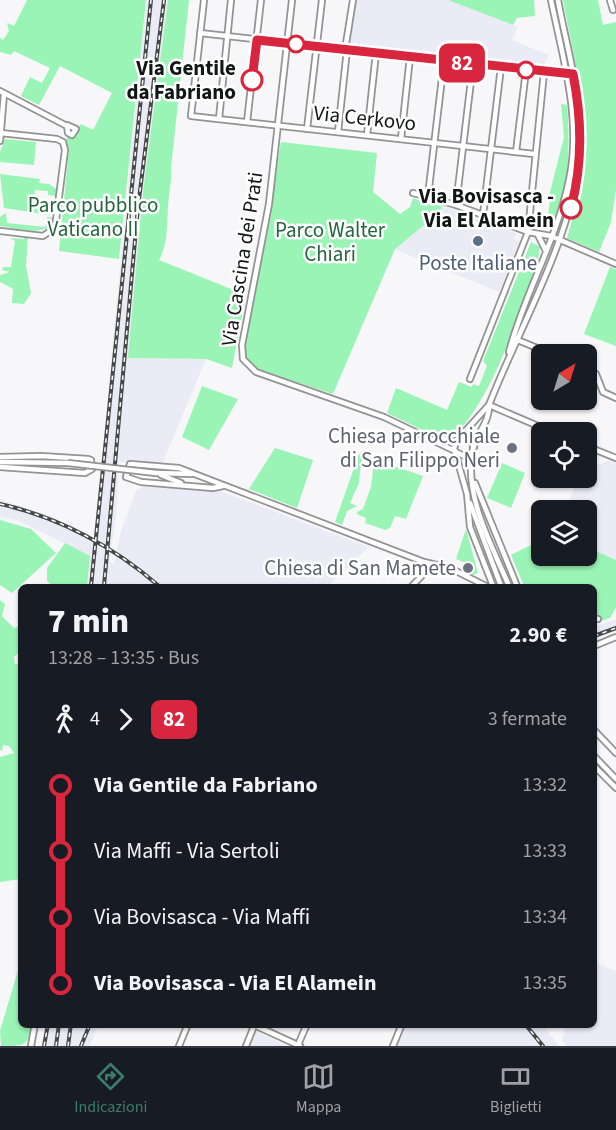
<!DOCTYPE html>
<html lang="it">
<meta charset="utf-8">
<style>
:root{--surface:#171b24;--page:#242831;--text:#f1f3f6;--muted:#9ea1a6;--line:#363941;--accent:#3c7c6a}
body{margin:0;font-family:"Source Sans 3",sans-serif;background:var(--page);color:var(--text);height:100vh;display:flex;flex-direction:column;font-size:22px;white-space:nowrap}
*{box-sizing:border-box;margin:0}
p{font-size:20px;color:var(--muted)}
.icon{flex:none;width:33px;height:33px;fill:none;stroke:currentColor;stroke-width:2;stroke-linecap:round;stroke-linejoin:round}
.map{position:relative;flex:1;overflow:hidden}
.panel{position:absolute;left:18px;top:584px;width:579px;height:444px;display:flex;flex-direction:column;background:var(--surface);border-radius:9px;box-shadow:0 2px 4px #0004}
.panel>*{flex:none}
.badge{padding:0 12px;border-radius:9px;font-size:21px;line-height:39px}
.needle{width:39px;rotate:38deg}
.tools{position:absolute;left:531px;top:344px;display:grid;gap:12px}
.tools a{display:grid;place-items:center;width:66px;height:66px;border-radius:9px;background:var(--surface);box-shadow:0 2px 4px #0004;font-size:30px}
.map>.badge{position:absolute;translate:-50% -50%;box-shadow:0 0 0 3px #fff}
.legs{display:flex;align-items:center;gap:9px;height:66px;padding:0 30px;font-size:20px}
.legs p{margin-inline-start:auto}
.head{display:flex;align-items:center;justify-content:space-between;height:102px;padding:0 30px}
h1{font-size:33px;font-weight:800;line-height:45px}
ul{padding:0 30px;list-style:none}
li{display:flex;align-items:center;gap:21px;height:66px;font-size:22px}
li i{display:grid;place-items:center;width:9px;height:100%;margin:0 8px;background:currentColor}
li i::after{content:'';width:15px;height:15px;margin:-8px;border:4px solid;border-radius:50%;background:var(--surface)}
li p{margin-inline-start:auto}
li:first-child i{background:linear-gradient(#0000 50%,currentColor 0)}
li:last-child i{background:linear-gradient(currentColor 50%,#0000 0)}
.dock{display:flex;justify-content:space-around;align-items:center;height:84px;border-top:2px solid var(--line);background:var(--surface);font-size:16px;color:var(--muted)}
.dock a{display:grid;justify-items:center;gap:3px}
.dock .selected{color:var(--accent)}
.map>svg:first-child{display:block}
</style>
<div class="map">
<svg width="616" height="1046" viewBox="0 0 616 1046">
<rect width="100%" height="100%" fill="#f7f7f9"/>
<!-- built -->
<g fill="#eaebf5">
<polygon points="146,0 168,0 143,192 129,358 206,359 163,462 119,462 116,518 109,562 114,564 121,531 136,491 142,487 220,491 369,547 330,584 332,586 87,586 90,556 19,521 0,517 0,500 52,517 94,538"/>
<polygon points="355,0 448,0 518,27 512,40 549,55 542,69 348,45"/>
<polygon points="442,205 516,233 514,239 520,241 499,292 394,249 440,212"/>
<polygon points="609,460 616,462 616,560 587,547 586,510 565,510 579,477 586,477 587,470"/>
<polygon points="616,619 616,631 594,639 594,627"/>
<polygon points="594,962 616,971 616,1046 566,1046 562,1040 566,1025 594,1024"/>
<polygon points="407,1024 543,1025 559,1046 397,1046"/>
<polygon points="45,1025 45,1024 99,1025 89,1046 42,1046"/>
<polygon points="256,1031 287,1046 250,1046"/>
</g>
<!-- green -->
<g fill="#99f4b5">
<polygon points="27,0 146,0 119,259 59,251 69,149 66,139 68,136 74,137 81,124 93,130 112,93 60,66 39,105 21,96 30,77 42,83 50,68 14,51 11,55 0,52 0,38 3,40 9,31 7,23 14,26"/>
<path d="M168,0H189L171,168C172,178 170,186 169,196C166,218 170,240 159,260L246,295L232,368L206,359L128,358L143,192Z"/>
<polygon points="448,0 534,0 535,16 517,18 513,25"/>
<polygon points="563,0 598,0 603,25 616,22 616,189 611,222 599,252 567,238 577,202 585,141 578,77"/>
<path d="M561,104L567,105C570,140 571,201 547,229L537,227L534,223L535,213L548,215L550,201L548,200L564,137Z"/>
<polygon points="5,139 36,142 34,165 0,162 0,152"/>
<polygon points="281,142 377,153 373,192 400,214 410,207 413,198 431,205 443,203 440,212 395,249 333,394 254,368 244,354"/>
<polygon points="0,174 40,179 39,183 49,184 58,190 57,196 48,195 48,191 35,190 34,199 52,201 50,215 4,208"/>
<path d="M6,213L7,223L45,227L47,217L55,218C49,239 17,228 0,226V217Z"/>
<polygon points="25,236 28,236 26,266 31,293 24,304 12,303 13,289 0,282 0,275 10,272 2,270 3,267 11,267 15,241 10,238 24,239"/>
<path d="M531,242L540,247L537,266C514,324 497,389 455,436L439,438L387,413L396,388L447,410L459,382L472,387L473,384L479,386L487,366L483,361Z"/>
<polygon points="610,267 616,269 616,346 584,334"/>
<polygon points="202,386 238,399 209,450 182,437"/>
<polygon points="275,448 313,460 297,508 249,489"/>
<polygon points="359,454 423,476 406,519 395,516 390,528 385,530 365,523 366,518 357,514 357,512 363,509 371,487 374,462 361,461 359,483 350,503 357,506 347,511 342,525 335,522"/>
<polygon points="502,463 525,473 511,508 487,498"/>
<polygon points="0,520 31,529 56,553 12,593 0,585"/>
<polygon points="466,529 478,573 471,576 463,570 470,572 473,566 456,559"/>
<polygon points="541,540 542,555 586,555 587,547 616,560 616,607 610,618 599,622 600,615 594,613 594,586 524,586 511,555"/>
<polygon points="65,543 90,556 87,586 53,586 47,581 47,568"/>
<polygon points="0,600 5,604 2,616 14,628 21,626 21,650 14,657 15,664 21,665 21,879 0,882 0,757 14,753 9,746 3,745 2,751 0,750"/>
<path d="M21,960V1024L33,1025C27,1046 26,1046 1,1046L0,1031Z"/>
</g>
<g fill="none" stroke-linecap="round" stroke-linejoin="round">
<defs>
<g id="minor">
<polyline points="204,0 191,116 534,154"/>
<polyline points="292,0 269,204 242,345 243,359 256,372 384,417 455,451"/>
<polyline points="610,0 613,10"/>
<polyline points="200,33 573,74"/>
<polyline points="345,50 353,0"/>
<polyline points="0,91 65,125"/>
<polyline points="219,119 231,0"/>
<polyline points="247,122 261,0"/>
<polygon points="67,125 76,129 72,135 68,133"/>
<polyline points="307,129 322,0"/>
<polyline points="338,132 347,50"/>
<polyline points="367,135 376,53"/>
<polyline points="401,139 410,57"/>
<polyline points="0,141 4,94"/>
<polyline points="516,152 526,70"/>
<polyline points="413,193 456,205 528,232 551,236 616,264"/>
<polyline points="428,196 444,61"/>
<polyline points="456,205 473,64"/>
<polyline points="483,215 501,67"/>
<polyline points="0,231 43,236 55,228 65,150 63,142 57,139 1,133"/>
<polyline points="538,235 546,251"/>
<polyline points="515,339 552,354"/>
<path d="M509,352C524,294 557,240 569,180C582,120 563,59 551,0"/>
<polyline points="586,368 596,374 603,392 616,398"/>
<polyline points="470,379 528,232 544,72"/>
<polyline points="489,405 457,440 454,448 467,494 470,527 493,586"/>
<polyline points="489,405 552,432"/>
<polyline points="461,438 470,440 474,447"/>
<polyline points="586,446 616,458"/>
<polyline points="456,452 464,456 472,453"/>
<polyline points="0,457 41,456 88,459 91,460 92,469 85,473 0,467"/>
<polyline points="0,462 68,463"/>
<polyline points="156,473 192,474"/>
<polyline points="161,475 181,483"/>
<polyline points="475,483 517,586"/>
<polyline points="223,486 213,488 141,482 126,477 130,464 179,468 424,562 450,568 486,586"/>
<polyline points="470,503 501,586"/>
<polyline points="412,586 432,565"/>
<path d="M509,586C492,546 465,498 472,453C474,436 490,423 489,405C521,322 581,225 580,135C580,90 566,44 558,0"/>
<polyline points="594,618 598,619"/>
<polyline points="594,646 616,637"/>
<polyline points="594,730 616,753"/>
<polyline points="594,756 616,779"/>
<polyline points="594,766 616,788"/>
<polyline points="252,1024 300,1046"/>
<polyline points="298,1045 307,1024"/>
<polyline points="31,1046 35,1024"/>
<polyline points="179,1046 188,1024"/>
<polyline points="246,1046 254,1026"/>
<polyline points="393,1046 402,1024"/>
</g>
</defs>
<!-- minor casing -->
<use href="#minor" stroke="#939395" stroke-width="8"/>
<!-- minor -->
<use href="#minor" stroke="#fff" stroke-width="4.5"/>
<defs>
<g id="rail">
<path d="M0,504C59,517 114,547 159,586"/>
<polyline points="91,586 151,0"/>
<polyline points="104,586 138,207 164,0"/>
<polyline points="594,636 616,628"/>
<polyline points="525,1024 543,1046"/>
<polyline points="44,1046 48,1024"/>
<polyline points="56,1046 59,1024"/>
<polyline points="68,1046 71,1024"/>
<polyline points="81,1046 90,1024"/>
</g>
</defs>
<!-- rail casing -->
<use href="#rail" stroke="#474848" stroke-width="4"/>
<!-- rail -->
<use href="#rail" stroke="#fff" stroke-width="1.5" stroke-dasharray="4.5" stroke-linecap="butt"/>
<defs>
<polyline id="minor-bridge" points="68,463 156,473"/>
</defs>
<!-- minor-bridge casing -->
<use href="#minor-bridge" stroke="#939395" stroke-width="8" stroke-linecap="butt"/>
<!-- minor-bridge -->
<use href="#minor-bridge" stroke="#fff" stroke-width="4.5"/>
</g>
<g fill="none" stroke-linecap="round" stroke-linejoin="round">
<defs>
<path id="line-1" d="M252,80L257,40L573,74C582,119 583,163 571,208"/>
</defs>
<!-- line-1 casing -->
<use href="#line-1" stroke="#fff" stroke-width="14"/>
<!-- line-1 -->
<use href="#line-1" stroke="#d7263d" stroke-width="9"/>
</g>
<!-- markers -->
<g fill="#fff" stroke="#d7263d" stroke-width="3">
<circle cx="296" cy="44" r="8"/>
<circle cx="526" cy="70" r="8"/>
<circle cx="252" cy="80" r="10"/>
<circle cx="571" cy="208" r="10"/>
</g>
<circle fill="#5c6f8a" stroke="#fff" stroke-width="2" cx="478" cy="241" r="6"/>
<g fill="#6b7280" stroke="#fff" stroke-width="2">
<circle cx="512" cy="448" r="6"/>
<circle cx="468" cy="568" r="6"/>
</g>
<g text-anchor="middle" stroke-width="5" stroke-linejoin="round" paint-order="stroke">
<!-- stop labels -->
<g font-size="21" font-weight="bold" fill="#141515" stroke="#fff" text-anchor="end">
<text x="236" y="75">Via Gentile<tspan x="236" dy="24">da Fabriano</tspan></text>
<text x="554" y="203">Via Bovisasca -<tspan x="554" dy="24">Via El Alamein</tspan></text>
</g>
<!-- street labels -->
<g font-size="21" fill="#141515" stroke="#fff">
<text transform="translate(365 118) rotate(6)" y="7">Via Cerkovo</text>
<text transform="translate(242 259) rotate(-81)" y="7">Via Cascina dei Prati</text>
</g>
<!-- park labels -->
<g font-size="21" fill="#23663c" stroke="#fff">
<text x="93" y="212">Parco pubblico<tspan x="93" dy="24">Vaticano II</tspan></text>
<text x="330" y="237">Parco Walter<tspan x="330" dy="24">Chiari</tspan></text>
</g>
<!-- service labels -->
<g font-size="21" fill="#4e5e75" stroke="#fff">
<text x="478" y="270">Poste Italiane</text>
</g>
<!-- worship labels -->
<g font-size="21" fill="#5b616d" stroke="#fff" text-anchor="end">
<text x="500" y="443">Chiesa parrocchiale<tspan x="500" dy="24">di San Filippo Neri</tspan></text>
<text x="456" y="575">Chiesa di San Mamete</text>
</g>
</g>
</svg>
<div class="tools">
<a><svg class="needle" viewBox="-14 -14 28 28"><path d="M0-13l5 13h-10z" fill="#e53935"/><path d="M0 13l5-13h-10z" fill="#9ea1a6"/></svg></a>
<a><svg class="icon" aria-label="locate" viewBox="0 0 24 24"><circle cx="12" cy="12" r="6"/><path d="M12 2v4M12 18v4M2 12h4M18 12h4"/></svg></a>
<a><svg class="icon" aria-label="layers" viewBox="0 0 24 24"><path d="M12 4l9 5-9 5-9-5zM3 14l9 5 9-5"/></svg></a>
</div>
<b class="badge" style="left:462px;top:63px;background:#d7263d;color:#fff">82</b>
<section class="panel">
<div class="head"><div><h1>7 min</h1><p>13:28 – 13:35 · Bus</p></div><b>2.90 €</b></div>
<div class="legs"><svg class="icon" aria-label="walk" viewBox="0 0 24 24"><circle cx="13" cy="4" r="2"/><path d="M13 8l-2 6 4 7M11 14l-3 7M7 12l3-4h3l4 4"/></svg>4<svg class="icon" aria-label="forward" viewBox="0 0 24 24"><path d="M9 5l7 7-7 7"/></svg><b class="badge" style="background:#d7263d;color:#fff">82</b><p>3 fermate</p></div>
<ul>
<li><i style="color:#d7263d"></i><b>Via Gentile da Fabriano</b><p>13:32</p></li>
<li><i style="color:#d7263d"></i><span>Via Maffi - Via Sertoli</span><p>13:33</p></li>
<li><i style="color:#d7263d"></i><span>Via Bovisasca - Via Maffi</span><p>13:34</p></li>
<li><i style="color:#d7263d"></i><b>Via Bovisasca - Via El Alamein</b><p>13:35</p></li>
</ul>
</section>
</div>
<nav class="dock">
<a class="selected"><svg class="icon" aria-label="directions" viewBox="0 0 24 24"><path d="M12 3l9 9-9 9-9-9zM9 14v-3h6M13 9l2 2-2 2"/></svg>Indicazioni</a>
<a><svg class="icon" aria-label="map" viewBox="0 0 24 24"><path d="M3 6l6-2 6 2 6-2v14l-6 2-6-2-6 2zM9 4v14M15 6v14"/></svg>Mappa</a>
<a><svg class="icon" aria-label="tickets" viewBox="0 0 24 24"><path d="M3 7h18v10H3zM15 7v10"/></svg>Biglietti</a>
</nav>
